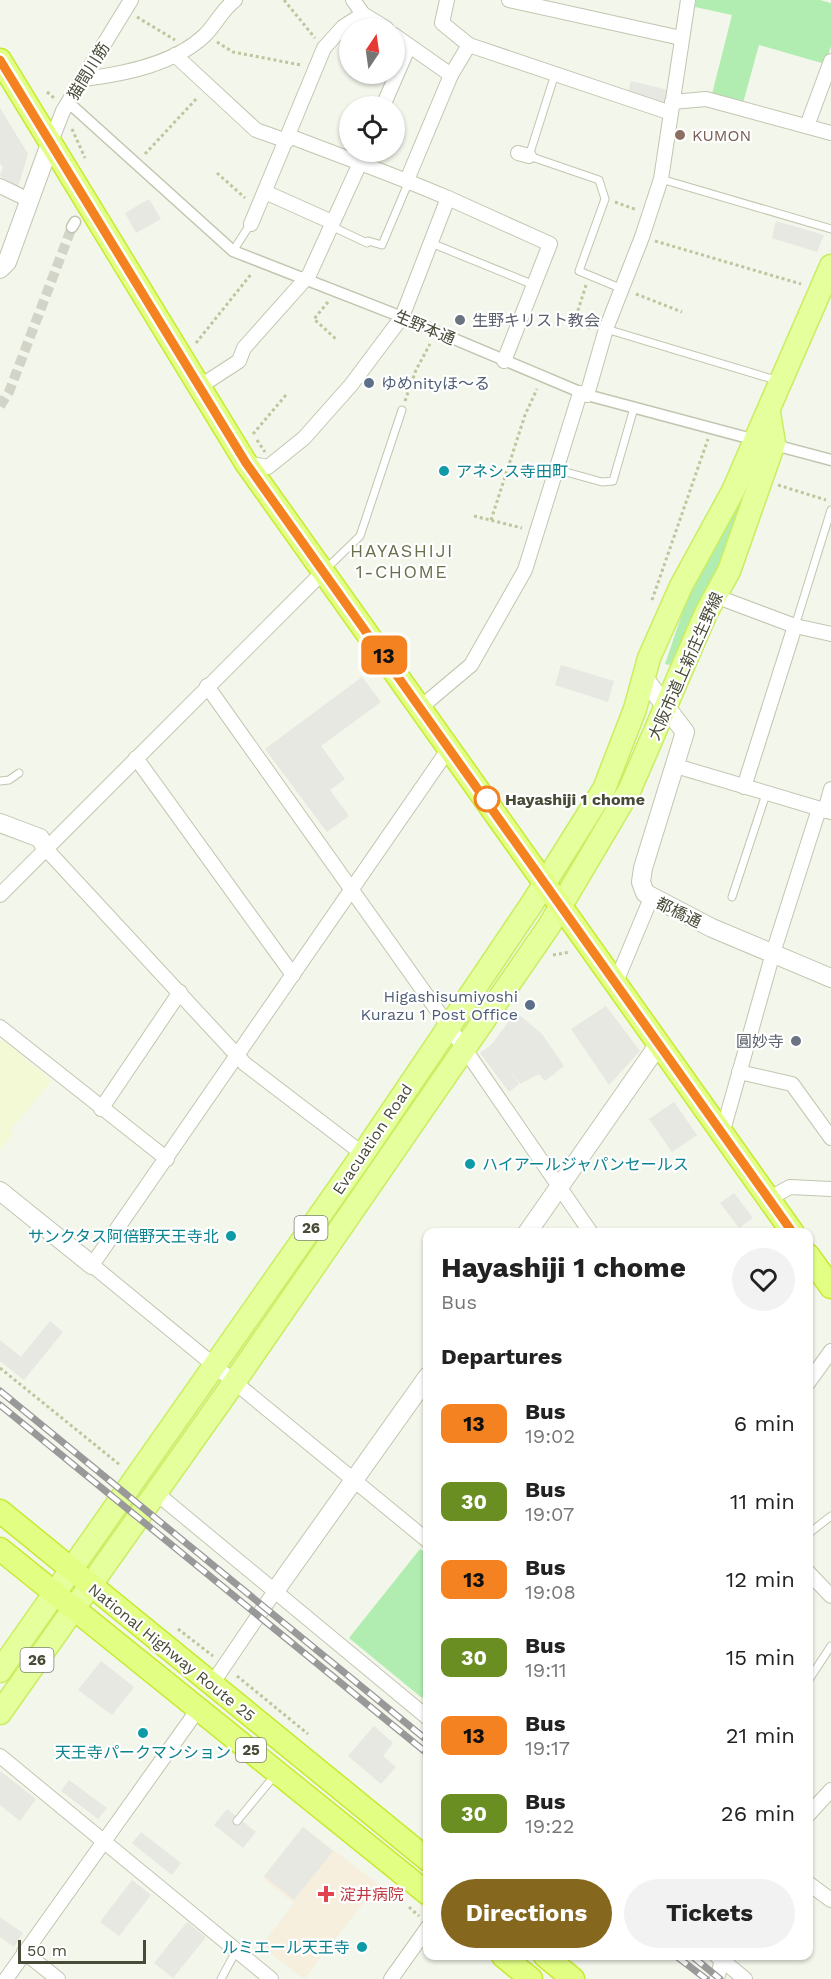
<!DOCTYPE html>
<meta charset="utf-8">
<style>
:root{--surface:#fff;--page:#f2f2f2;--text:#222;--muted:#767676;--accent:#85671e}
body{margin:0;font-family:"Work Sans","Noto Sans JP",sans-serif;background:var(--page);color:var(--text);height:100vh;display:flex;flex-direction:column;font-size:22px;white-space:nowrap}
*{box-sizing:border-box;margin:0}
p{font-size:20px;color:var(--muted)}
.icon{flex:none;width:33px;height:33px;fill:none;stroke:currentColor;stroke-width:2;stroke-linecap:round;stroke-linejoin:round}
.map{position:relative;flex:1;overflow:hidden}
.sheet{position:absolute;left:423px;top:1228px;width:390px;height:732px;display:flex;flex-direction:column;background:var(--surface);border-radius:12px;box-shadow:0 2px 4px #0004}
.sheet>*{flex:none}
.badge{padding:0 12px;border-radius:9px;font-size:21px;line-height:39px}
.needle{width:39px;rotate:13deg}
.tools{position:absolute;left:339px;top:18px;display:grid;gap:12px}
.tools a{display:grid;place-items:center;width:66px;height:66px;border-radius:50%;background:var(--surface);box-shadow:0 2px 4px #0004;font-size:30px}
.scale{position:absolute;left:18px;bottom:15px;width:128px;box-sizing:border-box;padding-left:6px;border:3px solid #484b37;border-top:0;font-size:16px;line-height:21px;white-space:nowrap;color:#484b37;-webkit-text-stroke:4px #fff;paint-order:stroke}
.map>.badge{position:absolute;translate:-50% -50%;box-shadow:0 0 0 3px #fff}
h2{padding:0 18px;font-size:22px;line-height:54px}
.round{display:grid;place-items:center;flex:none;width:63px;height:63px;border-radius:32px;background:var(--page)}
.summary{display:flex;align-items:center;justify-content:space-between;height:102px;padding:0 18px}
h1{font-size:28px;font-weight:700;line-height:45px}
.primary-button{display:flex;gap:12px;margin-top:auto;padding:12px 18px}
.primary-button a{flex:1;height:69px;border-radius:36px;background:var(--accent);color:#fff;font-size:24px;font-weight:700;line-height:69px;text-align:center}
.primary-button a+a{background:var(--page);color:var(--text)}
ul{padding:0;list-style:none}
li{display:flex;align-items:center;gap:18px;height:78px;padding:0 18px}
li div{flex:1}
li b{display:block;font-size:22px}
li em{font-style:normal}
li .badge{min-width:66px;font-weight:700;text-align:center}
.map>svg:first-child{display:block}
</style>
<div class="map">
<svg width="831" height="1979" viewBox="0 0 831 1979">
<rect width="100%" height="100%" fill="#f3f6eb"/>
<!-- commercial -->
<polygon fill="#f4f9d5" points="3,1040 52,1081 10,1130 14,1133 0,1150 0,1043"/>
<!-- medical -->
<polygon fill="#f7efde" points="303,1827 378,1884 304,1979 261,1946 294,1903 263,1879"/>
<!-- green -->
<g fill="#b1edb1">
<polygon points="696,0 820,0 831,3 831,46 825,64 759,45 743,103 712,94 732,15 695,7"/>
<path d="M739,487L748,490C740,512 734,535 725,557C708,594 686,628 670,665L665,664L696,572Z"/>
<polygon points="420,1549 428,1555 428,1691 422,1698 349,1638"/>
</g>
<!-- parking -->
<g fill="#e7e8e2">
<polygon points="631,81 668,90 665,103 628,92"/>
<polygon points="0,108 28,154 18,187 0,176 3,167 0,163"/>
<polygon points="149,199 161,219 136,233 125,213"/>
<polygon points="776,221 824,235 817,252 772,238"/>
<polygon points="561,665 614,681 608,702 555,685"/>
<polygon points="362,677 381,702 321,746 345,779 330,790 349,816 327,832 265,749"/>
<polygon points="606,1006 640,1051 609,1085 571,1029"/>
<polygon points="516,1012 542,1034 564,1066 545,1081 539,1074 520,1084 507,1067 519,1084 509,1092 480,1053 491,1045"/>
<polygon points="674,1102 697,1135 672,1152 649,1119"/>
<polygon points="734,1193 753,1218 739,1228 720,1203"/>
<polygon points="50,1321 63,1332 24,1380 0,1361 0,1340 21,1357"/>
<polygon points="101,1661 134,1687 112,1715 78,1690"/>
<polygon points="374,1726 393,1743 383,1756 396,1767 381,1784 348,1756"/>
<polygon points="0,1771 36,1799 20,1821 0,1805"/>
<polygon points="69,1780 107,1808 98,1819 61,1791"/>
<polygon points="227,1809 256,1832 243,1848 214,1825"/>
<polygon points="303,1827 333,1851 294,1900 264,1876"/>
<polygon points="141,1832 181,1863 172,1875 132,1843"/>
<polygon points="132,1880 151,1895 119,1936 100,1922"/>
<polygon points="0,1917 23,1933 14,1947 0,1937"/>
<polygon points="187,1922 206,1937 173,1978 154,1963"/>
</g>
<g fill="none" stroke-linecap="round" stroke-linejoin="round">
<!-- pedestrian-tunnel -->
<polyline stroke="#d1d4c7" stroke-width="10" stroke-dasharray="10 5" stroke-linecap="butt" points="0,406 9,392 72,227"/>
<defs>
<g id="service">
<polyline points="555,74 529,156 599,180 605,199 579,271 620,288"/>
<polyline points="661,179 831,229"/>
<polyline points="331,226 367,243 368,241 382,245 409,181"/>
<polyline points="431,243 534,285"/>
<polyline points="233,251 251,223"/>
<polyline points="606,329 779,381"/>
<polyline points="555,469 602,482 613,481 634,408"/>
<polyline points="326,569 360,536 402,410"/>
<polyline points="795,626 831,510"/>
<polyline points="0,781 9,780 19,773"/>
<polyline points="732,897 766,794"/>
<polyline points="808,1534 831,1516"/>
<polyline points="808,1681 831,1646"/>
<polyline points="237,1821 276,1774"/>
<polyline points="221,1979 236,1951"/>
</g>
<g id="pedestrian">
<polyline points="69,103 233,251 402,317 587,395 831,460"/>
<polyline points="72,227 75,222"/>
</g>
<g id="minor">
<polyline points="353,0 363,14 386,28"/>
<polyline points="447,0 442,23 469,45"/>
<polyline points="509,0 681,38"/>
<polyline points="394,35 451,75 469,45 671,113"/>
<polyline points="175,55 256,130 287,141"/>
<path d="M84,79C124,74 175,64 205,35C217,23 221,11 235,0"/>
<polyline points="672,102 706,99 831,133"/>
<polyline points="383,106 409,46"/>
<polyline points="807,126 831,61"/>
<polyline points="50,144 63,111 131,0"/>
<polyline points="518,153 529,156"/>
<polyline points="407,180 451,75"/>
<polyline points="0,186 29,200"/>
<polyline points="265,192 332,222"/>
<polyline points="448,198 550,244 504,361"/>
<polyline points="251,224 324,48 343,27 363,14"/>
<polyline points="199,387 239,361 244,348 309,275 365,152"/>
<polyline points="587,395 606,329 642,237 661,179 688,0"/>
<path d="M246,463L268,467L304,438L351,385L402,317L448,198C395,175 343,157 289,136"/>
<polyline points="715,596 795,626 831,634"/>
<polyline points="207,686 464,1048 591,1233"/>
<polyline points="421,707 471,665 525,570 580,393"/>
<polyline points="136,758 293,975"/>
<polyline points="676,766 831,812"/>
<polyline points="744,787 795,626"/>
<polyline points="825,811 831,789"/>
<polyline points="46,849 245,1064 363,1154"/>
<polyline points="0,895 324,571"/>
<polyline points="616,982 651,898"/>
<polyline points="0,1027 167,1159"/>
<polyline points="739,1072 792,1084 831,1138"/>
<polyline points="101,1109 180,992"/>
<polyline points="722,1134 773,953 819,809"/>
<polyline points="768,1199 790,1187 831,1189"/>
<polyline points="808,1383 831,1351"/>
<polyline points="155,1492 428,1718"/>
<polyline points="428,1541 92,1265 450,747"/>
<polyline points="808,1572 831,1596"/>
<polyline points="212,1684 275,1591"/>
<polyline points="0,1756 271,1979"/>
<polyline points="808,1815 831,1790"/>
<polyline points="808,1883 831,1900"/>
<polyline points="24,1952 58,1979"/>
<polyline points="717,1956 745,1979"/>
<polyline points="6,1979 199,1708"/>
<polyline points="391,1979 428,1927"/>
<polyline points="717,1979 723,1956"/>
</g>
<g id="tertiary">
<polyline points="0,269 7,262 50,144"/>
<polyline points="644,678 685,732 643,868 641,882 645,893 712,928 831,978"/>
<polyline points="0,823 40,838 46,849"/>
<polyline points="0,1191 92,1265"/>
<polyline points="527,1233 659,1044"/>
<polyline points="275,1591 428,1376"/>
</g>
<g id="primary">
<polyline points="0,1671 363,1154 533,902 604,789 635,709 649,658 681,586 733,491 831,266"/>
<polyline points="0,1713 235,1381 549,926 630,789 706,613 729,571 774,443 769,413"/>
</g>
<g id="trunk">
<polyline points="0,60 246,463 793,1233"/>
<polyline points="808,1255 831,1287"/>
<polyline points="0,1511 428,1860"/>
<polyline points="0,1549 428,1894"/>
<polyline points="503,1956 531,1979"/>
<polyline points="545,1956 573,1979"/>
</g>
</defs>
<!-- service casing -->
<use href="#service" stroke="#c1c6af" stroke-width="9"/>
<!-- pedestrian casing -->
<use href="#pedestrian" stroke="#c1c6af" stroke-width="13"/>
<!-- minor casing -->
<use href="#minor" stroke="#c1c6af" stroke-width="16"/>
<!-- tertiary casing -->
<use href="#tertiary" stroke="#c1c6af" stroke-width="20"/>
<!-- primary casing -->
<use href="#primary" stroke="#caed61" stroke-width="25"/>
<!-- trunk casing -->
<use href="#trunk" stroke="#c7ea31" stroke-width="25"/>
<!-- path -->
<g stroke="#bdc69c" stroke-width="3" stroke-dasharray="3 3" stroke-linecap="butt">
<polyline points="284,0 315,38"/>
<polyline points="137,17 175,40"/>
<polyline points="217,42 233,52 301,65"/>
<polyline points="47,92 54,98"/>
<polyline points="72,129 85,158"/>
<polyline points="145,154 198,97"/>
<polyline points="217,173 245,198"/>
<polyline points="615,202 637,210"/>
<polyline points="655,241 801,284"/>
<polyline points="586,285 574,323 590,328"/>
<polyline points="636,294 682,312"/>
<polyline points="328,302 314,319 337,340"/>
<polyline points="196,343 252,273"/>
<polyline points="405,401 416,370 430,344"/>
<polyline points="253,434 286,395"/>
<polyline points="257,440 265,452"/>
<polyline points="778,485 826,500"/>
<polyline points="474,516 522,528"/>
<polyline points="491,520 525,415 537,389"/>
<polyline points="652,600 708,439"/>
<polyline points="553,955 570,952"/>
<polyline points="0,1368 120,1465"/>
<polyline points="178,1629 213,1656"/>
<polyline points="237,1676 308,1734"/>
<polyline points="409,1907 419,1916"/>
</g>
<!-- service -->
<use href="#service" stroke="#fff" stroke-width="7"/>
<!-- pedestrian -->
<use href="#pedestrian" stroke="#fff" stroke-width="10"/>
<!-- minor -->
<use href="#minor" stroke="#fff" stroke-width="14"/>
<!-- tertiary -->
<use href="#tertiary" stroke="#fff" stroke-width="18"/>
<!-- primary -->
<use href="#primary" stroke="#e4ff9b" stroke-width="22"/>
<!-- trunk -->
<use href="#trunk" stroke="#e2ff84" stroke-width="22"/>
<defs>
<g id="rail">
<polyline points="0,1391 428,1741"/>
<polyline points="0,1405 428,1754"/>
<polyline points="676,1956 706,1979"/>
<polyline points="692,1956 720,1979"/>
</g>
</defs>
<!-- rail casing -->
<use href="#rail" stroke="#999" stroke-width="7"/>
<!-- rail -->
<use href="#rail" stroke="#fff" stroke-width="4.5" stroke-dasharray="14" stroke-linecap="butt"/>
</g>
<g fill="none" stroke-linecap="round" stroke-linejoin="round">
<defs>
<polyline id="line" points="0,60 246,463 793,1233"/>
</defs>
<!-- line casing -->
<use href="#line" stroke="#fff" stroke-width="14"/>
<!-- line -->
<use href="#line" stroke="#f58220" stroke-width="9"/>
</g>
<!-- markers -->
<circle fill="#8d6e63" stroke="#fff" stroke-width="2" cx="680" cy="135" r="6"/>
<g fill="#6b7280" stroke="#fff" stroke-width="2">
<circle cx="460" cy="320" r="6"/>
<circle cx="796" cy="1041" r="6"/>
</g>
<g fill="#5c6f8a" stroke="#fff" stroke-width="2">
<circle cx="369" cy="383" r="6"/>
<circle cx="530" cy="1005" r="6"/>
</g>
<g fill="#0f9aa8" stroke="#fff" stroke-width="2">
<circle cx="444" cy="471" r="6"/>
<circle cx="470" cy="1164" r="6"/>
<circle cx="231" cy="1236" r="6"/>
<circle cx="143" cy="1733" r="6"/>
<circle cx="362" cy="1947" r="6"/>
</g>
<circle fill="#fff" stroke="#f58220" stroke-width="3" cx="487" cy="799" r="12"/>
<path fill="#e0444e" stroke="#fff" stroke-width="2" d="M323 1885h6v6h6v6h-6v6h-6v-6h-6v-6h6z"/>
<g text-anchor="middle" stroke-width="4.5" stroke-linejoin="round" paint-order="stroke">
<!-- shield labels -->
<g fill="#fff" stroke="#7f8173" stroke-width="1.5">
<rect x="294.5" y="1216" width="33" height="24" rx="4.5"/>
<rect x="20.5" y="1648" width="33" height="24" rx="4.5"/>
<rect x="236" y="1738" width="30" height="24" rx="4.5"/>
</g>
<g font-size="15" font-weight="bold" fill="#484b37">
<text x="311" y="1233">26</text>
<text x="37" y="1665">26</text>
<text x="251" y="1755">25</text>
</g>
<!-- street labels -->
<g font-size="16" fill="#484b37" stroke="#fff">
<text transform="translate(88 71) rotate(-58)" y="6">猫間川筋</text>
<text transform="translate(425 327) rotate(23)" y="6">生野本通</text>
<text transform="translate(685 666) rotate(-66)" y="6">大阪市道上新庄生野線</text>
<text transform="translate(679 912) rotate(26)" y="6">都橋通</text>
<text transform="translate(372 1139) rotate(-56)" y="6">Evacuation Road</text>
<text transform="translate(172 1652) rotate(39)" y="6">National Highway Route 25</text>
</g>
<!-- education labels -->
<g font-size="16" fill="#785e54" stroke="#fff" text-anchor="start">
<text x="692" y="141">KUMON</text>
</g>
<!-- worship labels -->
<g font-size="16" fill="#5b616d" stroke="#fff" text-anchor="start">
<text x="472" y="326">生野キリスト教会</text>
<text x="784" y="1047" text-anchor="end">圓妙寺</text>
</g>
<!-- service labels -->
<g font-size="16" fill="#4e5e75" stroke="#fff" text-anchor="start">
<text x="381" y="389">ゆめnityほ〜る</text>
<text x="518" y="1002" text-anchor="end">Higashisumiyoshi<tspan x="518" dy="18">Kurazu 1 Post Office</tspan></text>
</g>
<!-- culture labels -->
<g font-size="16" fill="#0d838f" stroke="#fff" text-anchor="start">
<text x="456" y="477">アネシス寺田町</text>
<text x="482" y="1170">ハイアールジャパンセールス</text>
<text x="219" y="1242" text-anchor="end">サンクタス阿倍野天王寺北</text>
<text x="143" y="1758" text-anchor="middle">天王寺パークマンション</text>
<text x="350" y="1953" text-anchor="end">ルミエール天王寺</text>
</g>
<!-- stop labels -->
<g font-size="16" font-weight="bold" fill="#484b37" stroke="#fff" text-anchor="start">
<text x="505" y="805">Hayashiji 1 chome</text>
</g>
<!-- health labels -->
<g font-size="16" fill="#be3a42" stroke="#fff" text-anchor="start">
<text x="340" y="1900">淀井病院</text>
</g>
<!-- neighbourhood labels -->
<g font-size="18" letter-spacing="1.5" fill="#6a6f4e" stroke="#fff">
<text x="402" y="557">HAYASHIJI<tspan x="402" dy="21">1-CHOME</tspan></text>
</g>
</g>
</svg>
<div class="tools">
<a><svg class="needle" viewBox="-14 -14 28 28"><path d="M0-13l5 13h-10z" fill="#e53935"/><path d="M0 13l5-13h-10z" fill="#767676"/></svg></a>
<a><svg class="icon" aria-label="locate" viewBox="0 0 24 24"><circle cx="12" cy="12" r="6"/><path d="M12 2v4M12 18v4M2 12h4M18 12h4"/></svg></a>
</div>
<div class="scale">50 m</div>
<b class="badge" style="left:384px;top:655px;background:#f58220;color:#111">13</b>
<section class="sheet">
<div class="summary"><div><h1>Hayashiji 1 chome</h1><p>Bus</p></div><a class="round"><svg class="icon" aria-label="heart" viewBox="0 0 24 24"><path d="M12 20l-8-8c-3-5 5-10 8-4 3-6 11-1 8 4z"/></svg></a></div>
<h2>Departures</h2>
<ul>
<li><span class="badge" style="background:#f58220;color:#111">13</span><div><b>Bus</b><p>19:02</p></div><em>6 min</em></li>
<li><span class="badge" style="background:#6b8e23;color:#fff">30</span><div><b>Bus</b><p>19:07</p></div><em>11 min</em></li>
<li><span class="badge" style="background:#f58220;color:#111">13</span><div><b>Bus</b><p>19:08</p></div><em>12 min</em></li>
<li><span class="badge" style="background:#6b8e23;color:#fff">30</span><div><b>Bus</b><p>19:11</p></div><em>15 min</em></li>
<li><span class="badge" style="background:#f58220;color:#111">13</span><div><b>Bus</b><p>19:17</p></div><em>21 min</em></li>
<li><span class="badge" style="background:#6b8e23;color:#fff">30</span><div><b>Bus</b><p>19:22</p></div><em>26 min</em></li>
</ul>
<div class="primary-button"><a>Directions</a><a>Tickets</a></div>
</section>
</div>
